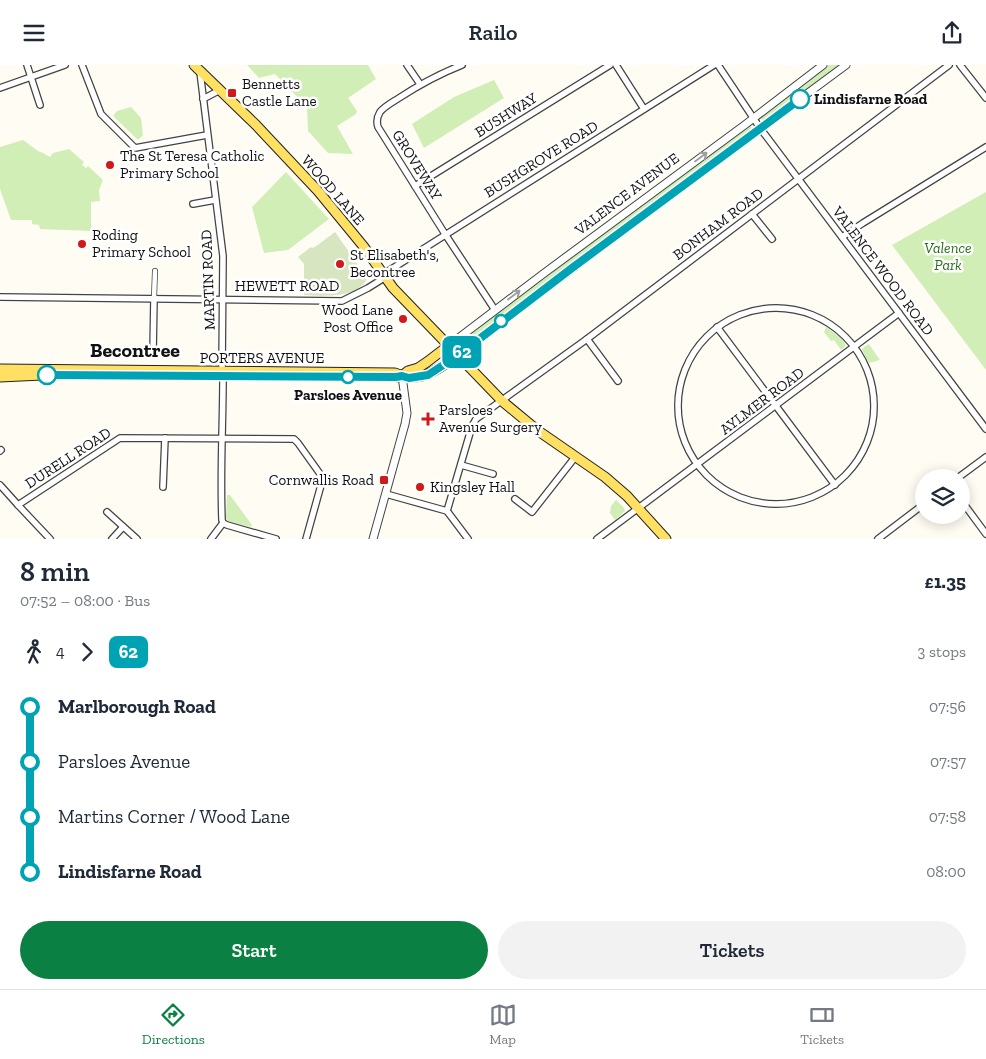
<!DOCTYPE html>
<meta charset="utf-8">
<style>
:root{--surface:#fff;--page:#f2f2f3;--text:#1f2937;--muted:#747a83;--line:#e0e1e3;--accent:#0b8043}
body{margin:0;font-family:"Zilla Slab",serif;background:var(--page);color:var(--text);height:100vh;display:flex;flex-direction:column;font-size:19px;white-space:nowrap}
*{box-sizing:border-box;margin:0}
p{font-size:16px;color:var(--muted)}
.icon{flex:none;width:28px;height:28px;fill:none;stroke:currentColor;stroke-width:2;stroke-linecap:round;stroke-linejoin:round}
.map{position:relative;height:474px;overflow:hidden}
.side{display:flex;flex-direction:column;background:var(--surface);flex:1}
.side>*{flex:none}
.badge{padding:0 10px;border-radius:8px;font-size:18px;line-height:32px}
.tools{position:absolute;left:915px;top:404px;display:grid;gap:10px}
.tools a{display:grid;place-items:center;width:55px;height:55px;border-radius:50%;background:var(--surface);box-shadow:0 2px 12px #0003;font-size:25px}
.map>.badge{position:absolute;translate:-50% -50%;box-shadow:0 0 0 2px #fff}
.legs{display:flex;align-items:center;gap:8px;height:55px;padding:0 20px;font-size:16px}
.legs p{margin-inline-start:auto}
.overview{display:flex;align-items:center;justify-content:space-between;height:85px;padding:0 20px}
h1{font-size:28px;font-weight:600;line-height:38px}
.cta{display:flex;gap:10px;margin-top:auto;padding:10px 20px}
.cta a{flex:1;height:58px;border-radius:30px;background:var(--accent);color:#fff;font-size:20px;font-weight:600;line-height:58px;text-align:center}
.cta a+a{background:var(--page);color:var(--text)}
ul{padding:0 20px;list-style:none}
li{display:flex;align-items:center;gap:18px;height:55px;font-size:19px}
li i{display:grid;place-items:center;width:8px;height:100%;margin:0 6px;background:currentColor}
li i::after{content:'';width:12px;height:12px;margin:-6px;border:4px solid;border-radius:50%;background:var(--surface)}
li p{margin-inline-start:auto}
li:first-child i{background:linear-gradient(#0000 50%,currentColor 0)}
li:last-child i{background:linear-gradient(currentColor 50%,#0000 0)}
header{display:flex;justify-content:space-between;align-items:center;height:65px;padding:0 20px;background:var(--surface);font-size:22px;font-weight:600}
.menu{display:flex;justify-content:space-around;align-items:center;height:70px;border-top:1px solid var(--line);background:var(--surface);font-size:14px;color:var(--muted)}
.menu a{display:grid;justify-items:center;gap:2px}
.menu .on{color:var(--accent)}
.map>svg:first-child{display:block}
</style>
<header><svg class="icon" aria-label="menu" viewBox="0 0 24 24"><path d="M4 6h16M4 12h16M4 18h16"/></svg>Railo<svg class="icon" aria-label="share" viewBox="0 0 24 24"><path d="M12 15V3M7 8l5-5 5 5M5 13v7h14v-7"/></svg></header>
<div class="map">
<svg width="986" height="474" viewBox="0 0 986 474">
<rect width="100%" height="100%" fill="#fffdf3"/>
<!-- green -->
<g fill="#d1eeb7">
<polygon points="247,0 368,0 376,14 348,33 357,46 356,49 337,61 353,89 328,88 308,66 307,42 275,9 259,13"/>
<polygon points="828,0 842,0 764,58 760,52"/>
<polygon points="494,15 504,33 424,83 412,59 454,32"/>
<polygon points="131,42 141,53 143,70 138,75 113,51 117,46"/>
<polygon points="749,60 754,66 467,280 464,273"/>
<polygon points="23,75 38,86 43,88 50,92 53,88 69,84 84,97 82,100 86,103 88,101 103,115 99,125 100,136 91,137 91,166 40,164 39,160 32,159 32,155 11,155 0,124 0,82"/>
<polygon points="286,107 329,154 288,185 264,188 252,142"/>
<polygon points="986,127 986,305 892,180"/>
<path d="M826,262C834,268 843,273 846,281L841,285L834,275L831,276L824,267Z"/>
<polygon points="869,279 880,295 869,298 862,285 864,282"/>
<polygon points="227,430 230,430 252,460 251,462 228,456 226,453"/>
<polygon points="616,435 624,443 625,446 615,455 610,448 611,441"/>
</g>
<!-- cemetery -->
<path fill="#d7e5c0" d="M335,167L367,213C359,234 321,231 304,230V199L298,192L311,182L312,183L315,182Z"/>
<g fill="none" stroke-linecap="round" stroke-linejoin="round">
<defs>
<polyline id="pedestrian" points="154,233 155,206"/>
<g id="minor">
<polyline points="27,0 40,40"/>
<polyline points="82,0 101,49 135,83 207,70"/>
<polyline points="407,0 420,19"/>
<path d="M462,0C439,9 419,20 399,33C393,37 385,41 380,47C377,52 376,56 378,62L445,169L495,245"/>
<polyline points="616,0 644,44"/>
<polyline points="718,0 760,63 986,364"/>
<polyline points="960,0 986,33"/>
<polyline points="200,7 223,191 222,306"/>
<polyline points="0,23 65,0"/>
<polyline points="203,34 220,25"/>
<polyline points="415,121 610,0"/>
<polyline points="193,139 215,135"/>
<polyline points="752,149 772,174"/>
<polyline points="842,172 863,158 986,82"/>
<polyline points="382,210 714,0"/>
<polyline points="0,232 342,236 368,223 384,213"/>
<circle cx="776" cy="341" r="98"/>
<polyline points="717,262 835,420"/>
<polyline points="587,274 618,316"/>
<polyline points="153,288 154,233"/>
<path d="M223,312C223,359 220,407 222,455L223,458L227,460L276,474"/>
<polyline points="0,386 1,385"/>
<polyline points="461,400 493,409"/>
<polyline points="959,412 986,392"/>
<polyline points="0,420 18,440 50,474"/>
<polyline points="163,422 165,373"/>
<polyline points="386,429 447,446 468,474"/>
<polyline points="515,434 532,447 576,391"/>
<polyline points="961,435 986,469"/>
<polyline points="18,440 120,373 294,374 298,378 323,413 306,474"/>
<polyline points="447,446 472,361 476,354 587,274 949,0"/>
<polyline points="107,447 137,474"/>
<polyline points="112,474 123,462"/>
<polyline points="211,474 223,458"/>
<polyline points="597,474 899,248"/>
<polyline points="878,474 924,439"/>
</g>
<g id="tertiary">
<polyline points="448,281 543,209 746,59 823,0"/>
<polyline points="457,291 635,156 846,0"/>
<polyline points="373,474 405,359 407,348 402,311"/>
</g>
<g id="primary">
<polyline points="194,0 256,60 318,126 364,182 393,223 502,336 537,365 605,412 627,431 666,474"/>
<path d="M0,304L395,308C422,319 436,305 457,291"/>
<polyline points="0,312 42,310"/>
<polyline points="398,312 402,311 408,306 418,303 427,297 448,281"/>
</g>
</defs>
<!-- pedestrian casing -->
<use href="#pedestrian" stroke="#434343" stroke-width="6"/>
<!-- minor casing -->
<use href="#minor" stroke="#434343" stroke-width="8"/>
<!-- tertiary casing -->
<use href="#tertiary" stroke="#434343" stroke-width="9"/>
<!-- primary casing -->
<use href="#primary" stroke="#212121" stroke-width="11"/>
<!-- pedestrian -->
<use href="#pedestrian" stroke="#fff" stroke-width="4.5"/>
<!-- minor -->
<use href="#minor" stroke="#fff" stroke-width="5.5"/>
<!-- tertiary -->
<use href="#tertiary" stroke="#fff" stroke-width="7"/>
<!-- primary -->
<use href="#primary" stroke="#ffe063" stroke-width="9"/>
</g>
<!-- one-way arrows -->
<defs><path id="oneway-shaft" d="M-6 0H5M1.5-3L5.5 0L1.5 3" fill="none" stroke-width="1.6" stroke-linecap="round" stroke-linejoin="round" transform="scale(1.25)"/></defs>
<g stroke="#9f9f9f">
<use href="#oneway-shaft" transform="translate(701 92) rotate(-37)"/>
<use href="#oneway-shaft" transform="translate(514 230) rotate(-37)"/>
</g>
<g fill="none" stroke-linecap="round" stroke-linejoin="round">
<defs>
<polyline id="line-1" points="47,310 396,312 402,311 409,313 428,310 457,291 572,203 800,34"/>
</defs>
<!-- line-1 casing -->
<use href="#line-1" stroke="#fff" stroke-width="11"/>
<!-- line-1 -->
<use href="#line-1" stroke="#00a3b4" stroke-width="8"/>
</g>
<!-- markers -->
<g fill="#cf191a" stroke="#fff" stroke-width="2">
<rect x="227" y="23" width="10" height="10" rx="2.5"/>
<circle cx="110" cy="100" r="5"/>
<circle cx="82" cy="179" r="5"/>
<circle cx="340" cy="199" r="5"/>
<circle cx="403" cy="254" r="5"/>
<path d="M425.5 346.5h5v5h5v5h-5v5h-5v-5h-5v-5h5z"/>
<rect x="379" y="410" width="10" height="10" rx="2.5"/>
<circle cx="420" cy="422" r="5"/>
</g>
<g fill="#fff" stroke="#00a3b4" stroke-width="2.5">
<circle cx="800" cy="34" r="9"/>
<circle cx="501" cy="256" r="6"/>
<circle cx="47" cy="310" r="9"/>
<circle cx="348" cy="312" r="6"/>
</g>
<g text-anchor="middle" stroke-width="5" stroke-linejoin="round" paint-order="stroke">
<!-- poi labels -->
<g font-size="15" fill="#101010" stroke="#fff" text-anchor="start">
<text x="242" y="24">Bennetts<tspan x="242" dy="17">Castle Lane</tspan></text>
<text x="120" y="96">The St Teresa Catholic<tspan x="120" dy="17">Primary School</tspan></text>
<text x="92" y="175">Roding<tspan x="92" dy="17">Primary School</tspan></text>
<text x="350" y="195">St Elisabeth's,<tspan x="350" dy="17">Becontree</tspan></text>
<text x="393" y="250" text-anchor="end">Wood Lane<tspan x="393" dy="17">Post Office</tspan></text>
<text x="439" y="350">Parsloes<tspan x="439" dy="17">Avenue Surgery</tspan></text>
<text x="374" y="420" text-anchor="end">Cornwallis Road</text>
<text x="430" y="427">Kingsley Hall</text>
</g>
<!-- stop labels -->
<g font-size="15" font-weight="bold" fill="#101010" stroke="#fff" text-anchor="start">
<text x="814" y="39">Lindisfarne Road</text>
<text x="348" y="335" text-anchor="middle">Parsloes Avenue</text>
</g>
<!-- street labels -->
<g font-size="15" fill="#101010" stroke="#fff">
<text transform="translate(506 50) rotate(-32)" y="5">BUSHWAY</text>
<text transform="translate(541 94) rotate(-32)" y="5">BUSHGROVE ROAD</text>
<text transform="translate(417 100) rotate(58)" y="5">GROVEWAY</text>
<text transform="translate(333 125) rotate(49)" y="5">WOOD LANE</text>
<text transform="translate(627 129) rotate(-37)" y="5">VALENCE AVENUE</text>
<text transform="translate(718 159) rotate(-37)" y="5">BONHAM ROAD</text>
<text transform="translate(883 206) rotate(53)" y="5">VALENCE WOOD ROAD</text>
<text transform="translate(208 215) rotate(-92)" y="5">MARTIN ROAD</text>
<text x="287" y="226">HEWETT ROAD</text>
<text x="262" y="298">PORTERS AVENUE</text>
<text transform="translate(762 336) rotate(-37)" y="5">AYLMER ROAD</text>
<text transform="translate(68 393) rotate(-33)" y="5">DURELL ROAD</text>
</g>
<!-- park labels -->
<g font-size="15" font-style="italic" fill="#276f18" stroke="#fff">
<text x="948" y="188">Valence<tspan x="948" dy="17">Park</tspan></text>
</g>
<!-- district labels -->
<g font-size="20" font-weight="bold" fill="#101010" stroke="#fff">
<text x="135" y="292">Becontree</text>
</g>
</g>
</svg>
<div class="tools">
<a><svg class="icon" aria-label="layers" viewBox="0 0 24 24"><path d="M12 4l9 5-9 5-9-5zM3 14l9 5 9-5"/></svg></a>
</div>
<b class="badge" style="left:462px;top:287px;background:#00a3b4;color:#fff">62</b>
</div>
<section class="side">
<div class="overview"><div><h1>8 min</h1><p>07:52 – 08:00 · Bus</p></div><b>£1.35</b></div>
<div class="legs"><svg class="icon" aria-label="walk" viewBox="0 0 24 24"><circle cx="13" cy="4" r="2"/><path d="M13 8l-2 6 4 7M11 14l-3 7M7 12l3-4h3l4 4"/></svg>4<svg class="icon" aria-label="forward" viewBox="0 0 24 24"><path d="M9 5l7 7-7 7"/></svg><b class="badge" style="background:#00a3b4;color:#fff">62</b><p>3 stops</p></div>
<ul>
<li><i style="color:#00a3b4"></i><b>Marlborough Road</b><p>07:56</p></li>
<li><i style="color:#00a3b4"></i><span>Parsloes Avenue</span><p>07:57</p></li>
<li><i style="color:#00a3b4"></i><span>Martins Corner / Wood Lane</span><p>07:58</p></li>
<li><i style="color:#00a3b4"></i><b>Lindisfarne Road</b><p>08:00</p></li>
</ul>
<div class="cta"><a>Start</a><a>Tickets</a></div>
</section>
<nav class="menu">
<a class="on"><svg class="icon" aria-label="directions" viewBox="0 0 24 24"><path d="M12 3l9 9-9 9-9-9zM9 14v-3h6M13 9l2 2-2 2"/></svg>Directions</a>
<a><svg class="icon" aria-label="map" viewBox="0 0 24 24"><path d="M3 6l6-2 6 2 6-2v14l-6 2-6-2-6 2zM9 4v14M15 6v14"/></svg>Map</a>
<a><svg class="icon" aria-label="tickets" viewBox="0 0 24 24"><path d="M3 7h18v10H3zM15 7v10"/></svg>Tickets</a>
</nav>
